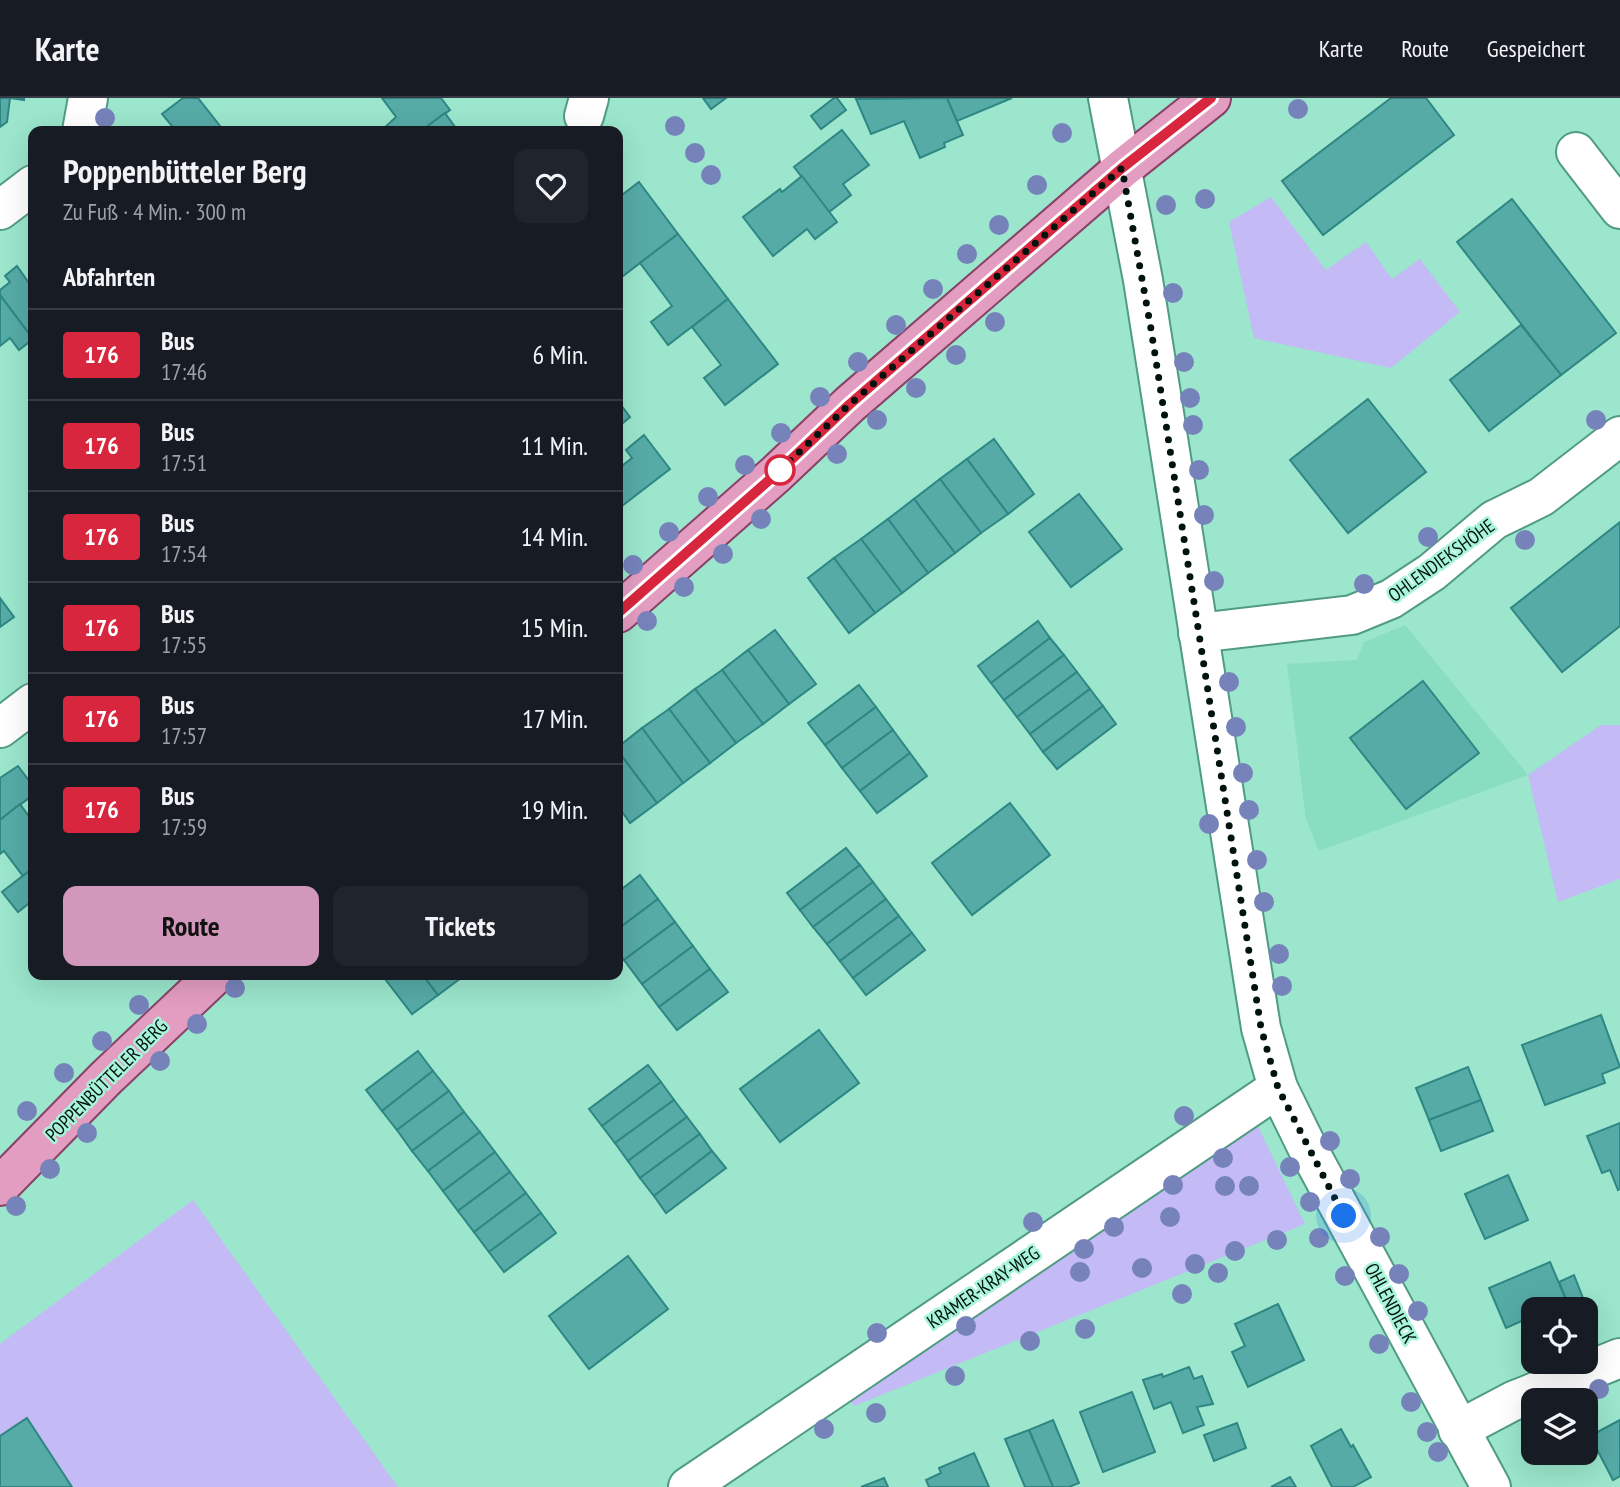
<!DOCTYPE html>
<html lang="de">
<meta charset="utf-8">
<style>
:root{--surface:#171b24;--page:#20242c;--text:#f1f3f6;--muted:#9ea1a6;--line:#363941;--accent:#d298bb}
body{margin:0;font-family:"PT Sans Narrow",sans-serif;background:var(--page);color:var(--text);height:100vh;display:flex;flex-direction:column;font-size:26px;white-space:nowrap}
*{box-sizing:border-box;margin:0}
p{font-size:23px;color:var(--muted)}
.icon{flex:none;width:38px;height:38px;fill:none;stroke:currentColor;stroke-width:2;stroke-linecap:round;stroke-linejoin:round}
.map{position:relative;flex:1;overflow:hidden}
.drawer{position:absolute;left:28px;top:28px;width:595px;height:854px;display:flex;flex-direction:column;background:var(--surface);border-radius:14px;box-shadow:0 7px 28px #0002}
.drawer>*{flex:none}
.badge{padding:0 14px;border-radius:5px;font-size:24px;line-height:46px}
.fabs{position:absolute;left:1521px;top:1199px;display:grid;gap:14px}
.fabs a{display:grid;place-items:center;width:77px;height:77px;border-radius:14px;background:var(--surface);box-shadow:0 7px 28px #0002;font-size:35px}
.you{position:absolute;width:35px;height:35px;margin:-18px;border:5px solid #fff;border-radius:50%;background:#1a73e8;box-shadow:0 0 0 10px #1a73e833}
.map>.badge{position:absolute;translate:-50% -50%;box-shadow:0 0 0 4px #fff}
h2{padding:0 35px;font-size:26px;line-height:63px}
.round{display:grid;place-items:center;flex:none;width:74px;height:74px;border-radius:14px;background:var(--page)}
.head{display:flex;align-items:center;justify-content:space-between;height:119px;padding:0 35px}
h1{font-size:33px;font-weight:600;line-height:52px}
.primary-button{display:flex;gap:14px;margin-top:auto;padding:14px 35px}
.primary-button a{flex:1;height:80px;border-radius:14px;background:var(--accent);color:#111;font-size:28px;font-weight:600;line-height:80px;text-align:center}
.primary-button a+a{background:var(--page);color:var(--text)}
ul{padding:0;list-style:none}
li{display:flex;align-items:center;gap:21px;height:91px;padding:0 35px;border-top:2px solid var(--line)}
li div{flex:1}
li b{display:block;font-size:26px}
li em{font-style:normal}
li .badge{min-width:77px;font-weight:700;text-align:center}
header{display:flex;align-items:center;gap:42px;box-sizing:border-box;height:98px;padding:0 35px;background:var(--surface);border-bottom:2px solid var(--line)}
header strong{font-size:33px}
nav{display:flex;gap:38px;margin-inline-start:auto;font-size:24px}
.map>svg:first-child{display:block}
</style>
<header>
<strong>Karte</strong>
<nav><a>Karte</a><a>Route</a><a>Gespeichert</a></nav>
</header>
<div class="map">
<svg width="1620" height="1389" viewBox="0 0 1620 1389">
<rect width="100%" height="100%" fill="#9be6cd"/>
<!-- built -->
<polygon fill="#89ddc1" points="1405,527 1528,677 1319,753 1306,721 1287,566 1357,562 1364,544"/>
<!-- green -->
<g fill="#c3baf6">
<polygon points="1271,99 1326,172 1366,144 1392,181 1420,161 1460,214 1391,270 1254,240 1229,124"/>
<polygon points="1601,627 1620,627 1620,781 1558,804 1528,677"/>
<polygon points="1254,1020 1305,1126 854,1308 847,1295"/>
<polygon points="193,1102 398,1389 0,1389 0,1246"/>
</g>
<!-- building -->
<g fill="#56aba7" stroke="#2e8783" stroke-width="2">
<polygon points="0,0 24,0 24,2 10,0 7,24 0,29"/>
<polygon points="183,0 198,0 224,33 176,33 162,16"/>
<polygon points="382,0 441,0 450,12 421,33 381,33 396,19"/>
<polygon points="703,0 726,0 711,11"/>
<polygon points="834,0 837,0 846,12 821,31 811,18"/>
<polygon points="947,0 963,37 944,45 945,49 920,60 904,23 871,36 856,1"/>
<polygon points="947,0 1012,0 957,23"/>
<polygon points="1391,0 1426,0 1454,37 1323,137 1282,83"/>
<polygon points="445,15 458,33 421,33"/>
<polygon points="842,32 869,67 843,86 851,97 829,114 794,69"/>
<polygon points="802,78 837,124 815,141 807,131 773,158 743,119 780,91 782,94"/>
<polygon points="639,84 678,136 623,178 618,172 618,100"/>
<polygon points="1512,101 1616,235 1561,277 1457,144"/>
<polygon points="678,136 728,201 668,247 651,224 672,208 640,165"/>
<polygon points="17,168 29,185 33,182 33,241 0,197 0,192 10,184 5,178"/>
<polygon points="0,197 33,241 19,252 10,240 0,248"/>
<polygon points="728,201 778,266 725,307 704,280 721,267 692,229"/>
<polygon points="1521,227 1561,277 1489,333 1450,282"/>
<polygon points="1368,301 1426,374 1348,435 1290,362"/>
<polygon points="618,303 630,319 618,329"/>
<polygon points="644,337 670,371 618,411 618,371 632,360 626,352"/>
<polygon points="994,341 1034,396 1008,416 967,361"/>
<polygon points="967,361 1008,416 981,435 940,381"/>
<polygon points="940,381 981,435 955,455 914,401"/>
<polygon points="1079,396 1122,451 1071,489 1029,434"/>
<polygon points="914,401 955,455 928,475 888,421"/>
<polygon points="888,421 928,475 902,495 861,441"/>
<polygon points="1620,424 1620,528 1562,574 1511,510"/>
<polygon points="861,441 902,495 875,515 834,460"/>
<polygon points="834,460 875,515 849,535 808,480"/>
<polygon points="0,500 14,519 0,529"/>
<polygon points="1038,523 1050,540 991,585 978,568"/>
<polygon points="775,532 816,586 789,606 748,552"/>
<polygon points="1050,540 1064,557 1004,602 991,585"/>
<polygon points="748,552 789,606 763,626 722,572"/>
<polygon points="1064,557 1077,574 1017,619 1004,602"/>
<polygon points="722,572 763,626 736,645 695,591"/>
<polygon points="1077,574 1090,591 1030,636 1017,619"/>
<polygon points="1423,583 1479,655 1406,711 1350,640"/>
<polygon points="859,587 876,609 825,647 808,625"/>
<polygon points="695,591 736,645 710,665 669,611"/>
<polygon points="1090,591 1103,608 1043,654 1030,636"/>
<polygon points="1103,608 1116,626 1057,671 1043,654"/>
<polygon points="876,609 893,632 842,670 825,647"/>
<polygon points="669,611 710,665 683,685 642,630"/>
<polygon points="642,630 683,685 657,705 618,653 618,649"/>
<polygon points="893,632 910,655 860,693 842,670"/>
<polygon points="618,653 657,705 630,725 618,708"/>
<polygon points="910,655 927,678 877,715 860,693"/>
<polygon points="18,668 33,688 33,697 0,722 0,680"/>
<polygon points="1010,705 1050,757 972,817 932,765"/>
<polygon points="20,706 33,724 33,770 23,778 4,753 0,756 0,722"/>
<polygon points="846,750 860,767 800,812 787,795"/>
<polygon points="860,767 873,784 813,829 800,812"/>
<polygon points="33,770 33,802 18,814 2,794"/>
<polygon points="640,777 658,801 618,831 618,794"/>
<polygon points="873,784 886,801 827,846 813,829"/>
<polygon points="658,801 675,824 624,862 618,854 618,831"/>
<polygon points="886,801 899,818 840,863 827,846"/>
<polygon points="899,818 912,835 853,880 840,863"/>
<polygon points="675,824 693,848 642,886 624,862"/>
<polygon points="912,835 925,852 866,897 853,880"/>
<polygon points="693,848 710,871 659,909 642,886"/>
<polygon points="710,871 728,894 677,932 659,909"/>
<polygon points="382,877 423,877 438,897 412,916"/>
<polygon points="423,877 465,877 438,897"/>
<polygon points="1601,917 1620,969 1602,976 1605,985 1545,1007 1522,947"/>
<polygon points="819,932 859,985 780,1044 740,991"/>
<polygon points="418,953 433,973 382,1013 366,992"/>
<polygon points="648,967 661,984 602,1028 589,1011"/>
<polygon points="1468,969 1481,1002 1429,1022 1416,990"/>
<polygon points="433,973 449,993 397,1032 382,1013"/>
<polygon points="661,984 674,1002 615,1045 602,1028"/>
<polygon points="449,993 464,1014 412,1053 397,1032"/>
<polygon points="674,1002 687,1019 628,1063 615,1045"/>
<polygon points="1481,1002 1493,1033 1441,1053 1429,1022"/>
<polygon points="464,1014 480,1034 428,1073 412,1053"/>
<polygon points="687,1019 700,1036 640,1080 628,1063"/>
<polygon points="1620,1025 1620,1091 1618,1092 1610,1072 1602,1075 1587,1038"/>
<polygon points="480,1034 495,1054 443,1093 428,1073"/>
<polygon points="700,1036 712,1053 654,1098 640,1080"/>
<polygon points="712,1053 726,1070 666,1115 654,1098"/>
<polygon points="495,1054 510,1074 458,1113 443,1093"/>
<polygon points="510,1074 526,1095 474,1134 458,1113"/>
<polygon points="1508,1077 1528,1122 1485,1141 1465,1096"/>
<polygon points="526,1095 541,1115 489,1154 474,1134"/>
<polygon points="541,1115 556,1135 504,1174 489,1154"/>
<polygon points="628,1158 668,1211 589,1271 549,1218"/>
<polygon points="1550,1164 1570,1211 1533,1211 1533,1218 1506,1230 1489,1190"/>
<polygon points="1574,1177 1588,1213 1586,1214 1586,1211 1570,1211 1559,1184"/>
<polygon points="1278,1206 1304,1262 1248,1289 1232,1254 1245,1248 1235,1226"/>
<polygon points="1189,1269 1194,1281 1202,1278 1213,1306 1197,1309 1204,1327 1183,1335 1171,1304 1154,1311 1143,1282 1162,1276 1163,1279"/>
<polygon points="1132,1294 1155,1354 1103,1374 1080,1314"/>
<polygon points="27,1320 72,1389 0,1389 0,1338"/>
<polygon points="1053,1322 1079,1385 1069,1389 1053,1389 1029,1332"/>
<polygon points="1620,1322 1620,1378 1613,1382 1590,1338"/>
<polygon points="1237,1325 1246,1350 1214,1363 1204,1337"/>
<polygon points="1341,1331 1351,1349 1353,1347 1371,1379 1353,1389 1332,1389 1311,1348"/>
<polygon points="1029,1332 1053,1389 1025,1389 1005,1341"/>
<polygon points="974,1355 989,1389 929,1389 926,1382 941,1375 939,1370"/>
<polygon points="1290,1379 1296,1389 1271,1389"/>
<polygon points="884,1380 888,1389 861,1389"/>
</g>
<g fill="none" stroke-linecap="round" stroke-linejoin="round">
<defs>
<g id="minor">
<polyline points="1108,0 1143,182 1261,930 1278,990 1307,1049 1491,1389"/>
<polyline points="584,18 589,0"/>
<polyline points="82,33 88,0"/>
<polyline points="1576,54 1620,111"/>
<polyline points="0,112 33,87"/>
<polyline points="1198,535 1352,517 1391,501 1432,474 1494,422 1541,399 1620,338"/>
<polyline points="0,630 33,605"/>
<polyline points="1458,1332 1513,1303 1620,1260"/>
<polyline points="688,1389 1278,990"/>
</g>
<g id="major">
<polyline points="618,515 776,376 850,306 1123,70 1211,0"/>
<polyline points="0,1088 106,980 215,877"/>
</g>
</defs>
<!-- minor casing -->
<use href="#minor" stroke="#519b84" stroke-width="42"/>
<!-- major casing -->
<use href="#major" stroke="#884267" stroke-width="42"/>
<!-- minor -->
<use href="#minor" stroke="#fff" stroke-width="38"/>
<!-- major -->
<use href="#major" stroke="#e39dc1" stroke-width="38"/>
</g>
<!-- trees -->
<g fill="#7683bb">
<circle cx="1298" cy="11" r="10"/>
<circle cx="105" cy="20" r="10"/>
<circle cx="675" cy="28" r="10"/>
<circle cx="1062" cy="35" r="10"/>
<circle cx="695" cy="55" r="10"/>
<circle cx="711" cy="77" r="10"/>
<circle cx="1037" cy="87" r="10"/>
<circle cx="1205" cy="101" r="10"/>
<circle cx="1166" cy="107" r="10"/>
<circle cx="999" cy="127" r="10"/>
<circle cx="967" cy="156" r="10"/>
<circle cx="933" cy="191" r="10"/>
<circle cx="1173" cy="195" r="10"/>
<circle cx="995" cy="224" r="10"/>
<circle cx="896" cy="227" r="10"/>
<circle cx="956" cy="257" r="10"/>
<circle cx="858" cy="264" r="10"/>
<circle cx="1184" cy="264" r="10"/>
<circle cx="916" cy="290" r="10"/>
<circle cx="820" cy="299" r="10"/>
<circle cx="1190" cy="300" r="10"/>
<circle cx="877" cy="322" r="10"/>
<circle cx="1596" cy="322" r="10"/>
<circle cx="1193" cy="327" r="10"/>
<circle cx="781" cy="335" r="10"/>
<circle cx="837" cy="356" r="10"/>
<circle cx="745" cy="367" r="10"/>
<circle cx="1199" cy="372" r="10"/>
<circle cx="708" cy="399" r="10"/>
<circle cx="1204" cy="417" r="10"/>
<circle cx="761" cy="421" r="10"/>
<circle cx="669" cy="434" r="10"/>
<circle cx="1428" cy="439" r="10"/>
<circle cx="1525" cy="442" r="10"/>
<circle cx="723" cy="456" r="10"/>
<circle cx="633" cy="467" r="10"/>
<circle cx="1214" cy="483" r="10"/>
<circle cx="1364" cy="486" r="10"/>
<circle cx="684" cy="489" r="10"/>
<circle cx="647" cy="523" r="10"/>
<circle cx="1229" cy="584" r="10"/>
<circle cx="1236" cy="629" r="10"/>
<circle cx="1243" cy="675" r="10"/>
<circle cx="1249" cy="712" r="10"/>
<circle cx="1209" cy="726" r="10"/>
<circle cx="1257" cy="762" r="10"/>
<circle cx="1264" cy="804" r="10"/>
<circle cx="1279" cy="856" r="10"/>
<circle cx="1282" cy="888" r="10"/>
<circle cx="235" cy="890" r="10"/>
<circle cx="139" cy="907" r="10"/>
<circle cx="197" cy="926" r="10"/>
<circle cx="102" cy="943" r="10"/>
<circle cx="160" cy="963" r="10"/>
<circle cx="64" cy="975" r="10"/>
<circle cx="27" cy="1013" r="10"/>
<circle cx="1184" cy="1018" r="10"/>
<circle cx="87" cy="1035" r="10"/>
<circle cx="1330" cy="1043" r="10"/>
<circle cx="1223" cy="1060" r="10"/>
<circle cx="1290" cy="1069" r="10"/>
<circle cx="50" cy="1071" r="10"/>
<circle cx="1350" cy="1081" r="10"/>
<circle cx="1173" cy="1087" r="10"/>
<circle cx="1225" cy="1088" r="10"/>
<circle cx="1249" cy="1088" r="10"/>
<circle cx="1310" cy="1104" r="10"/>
<circle cx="16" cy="1108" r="10"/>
<circle cx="1170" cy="1119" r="10"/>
<circle cx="1033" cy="1124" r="10"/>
<circle cx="1114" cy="1129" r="10"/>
<circle cx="1380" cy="1139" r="10"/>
<circle cx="1319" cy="1140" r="10"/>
<circle cx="1277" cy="1142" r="10"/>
<circle cx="1084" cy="1151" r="10"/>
<circle cx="1235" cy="1153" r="10"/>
<circle cx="1195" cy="1166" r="10"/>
<circle cx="1142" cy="1170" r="10"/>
<circle cx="1080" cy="1174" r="10"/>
<circle cx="1218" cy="1175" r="10"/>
<circle cx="1399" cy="1176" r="10"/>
<circle cx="1345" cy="1178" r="10"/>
<circle cx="1182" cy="1196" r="10"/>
<circle cx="1418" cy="1213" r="10"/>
<circle cx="966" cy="1228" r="10"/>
<circle cx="1085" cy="1231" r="10"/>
<circle cx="877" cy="1235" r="10"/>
<circle cx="1030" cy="1243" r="10"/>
<circle cx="1379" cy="1246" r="10"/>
<circle cx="955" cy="1278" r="10"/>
<circle cx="1599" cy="1291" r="10"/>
<circle cx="1411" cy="1304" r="10"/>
<circle cx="876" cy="1315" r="10"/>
<circle cx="824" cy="1331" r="10"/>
<circle cx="1427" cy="1334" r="10"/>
<circle cx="1438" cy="1354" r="10"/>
</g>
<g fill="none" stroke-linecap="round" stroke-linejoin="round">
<defs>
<polyline id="line" points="618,515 776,376 850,306 1122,70 1211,0"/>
</defs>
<!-- line casing -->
<use href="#line" stroke="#fff" stroke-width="16"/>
<!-- line -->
<use href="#line" stroke="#d7263d" stroke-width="10"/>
<!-- walk -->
<polyline stroke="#00130d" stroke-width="7" stroke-dasharray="0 12.6" points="780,372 776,376 850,306 1122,70 1151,231 1261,930 1278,990 1344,1118"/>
</g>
<!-- markers -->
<circle fill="#fff" stroke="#d7263d" stroke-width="3.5" cx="780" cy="372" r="14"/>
<g text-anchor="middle" stroke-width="5" stroke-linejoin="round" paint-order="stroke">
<!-- street labels -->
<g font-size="19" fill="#00130d" stroke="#a8f4da">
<text transform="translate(1441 462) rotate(-36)" y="7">OHLENDIEKSHÖHE</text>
<text transform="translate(106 982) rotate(-45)" y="7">POPPENBÜTTELER BERG</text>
<text transform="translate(983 1189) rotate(-34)" y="7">KRAMER-KRAY-WEG</text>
<text transform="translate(1391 1205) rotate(62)" y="7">OHLENDIECK</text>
</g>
</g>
</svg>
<div class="fabs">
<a><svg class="icon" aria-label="locate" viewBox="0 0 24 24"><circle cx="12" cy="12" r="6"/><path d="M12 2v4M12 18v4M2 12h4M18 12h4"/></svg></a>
<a><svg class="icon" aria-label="layers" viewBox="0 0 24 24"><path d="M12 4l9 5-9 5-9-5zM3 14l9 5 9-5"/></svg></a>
</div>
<div class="you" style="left:1344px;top:1118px"></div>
<section class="drawer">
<div class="head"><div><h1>Poppenbütteler Berg</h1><p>Zu Fuß · 4 Min. · 300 m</p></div><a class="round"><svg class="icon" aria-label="heart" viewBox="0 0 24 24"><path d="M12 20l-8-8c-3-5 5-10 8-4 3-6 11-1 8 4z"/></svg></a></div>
<h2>Abfahrten</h2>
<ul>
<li><span class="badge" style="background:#d7263d;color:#fff">176</span><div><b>Bus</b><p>17:46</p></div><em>6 Min.</em></li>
<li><span class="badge" style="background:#d7263d;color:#fff">176</span><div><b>Bus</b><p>17:51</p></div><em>11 Min.</em></li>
<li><span class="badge" style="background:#d7263d;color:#fff">176</span><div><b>Bus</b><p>17:54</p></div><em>14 Min.</em></li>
<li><span class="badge" style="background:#d7263d;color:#fff">176</span><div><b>Bus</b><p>17:55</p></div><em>15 Min.</em></li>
<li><span class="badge" style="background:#d7263d;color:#fff">176</span><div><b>Bus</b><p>17:57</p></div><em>17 Min.</em></li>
<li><span class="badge" style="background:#d7263d;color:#fff">176</span><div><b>Bus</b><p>17:59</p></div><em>19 Min.</em></li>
</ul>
<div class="primary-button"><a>Route</a><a>Tickets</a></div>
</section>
</div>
